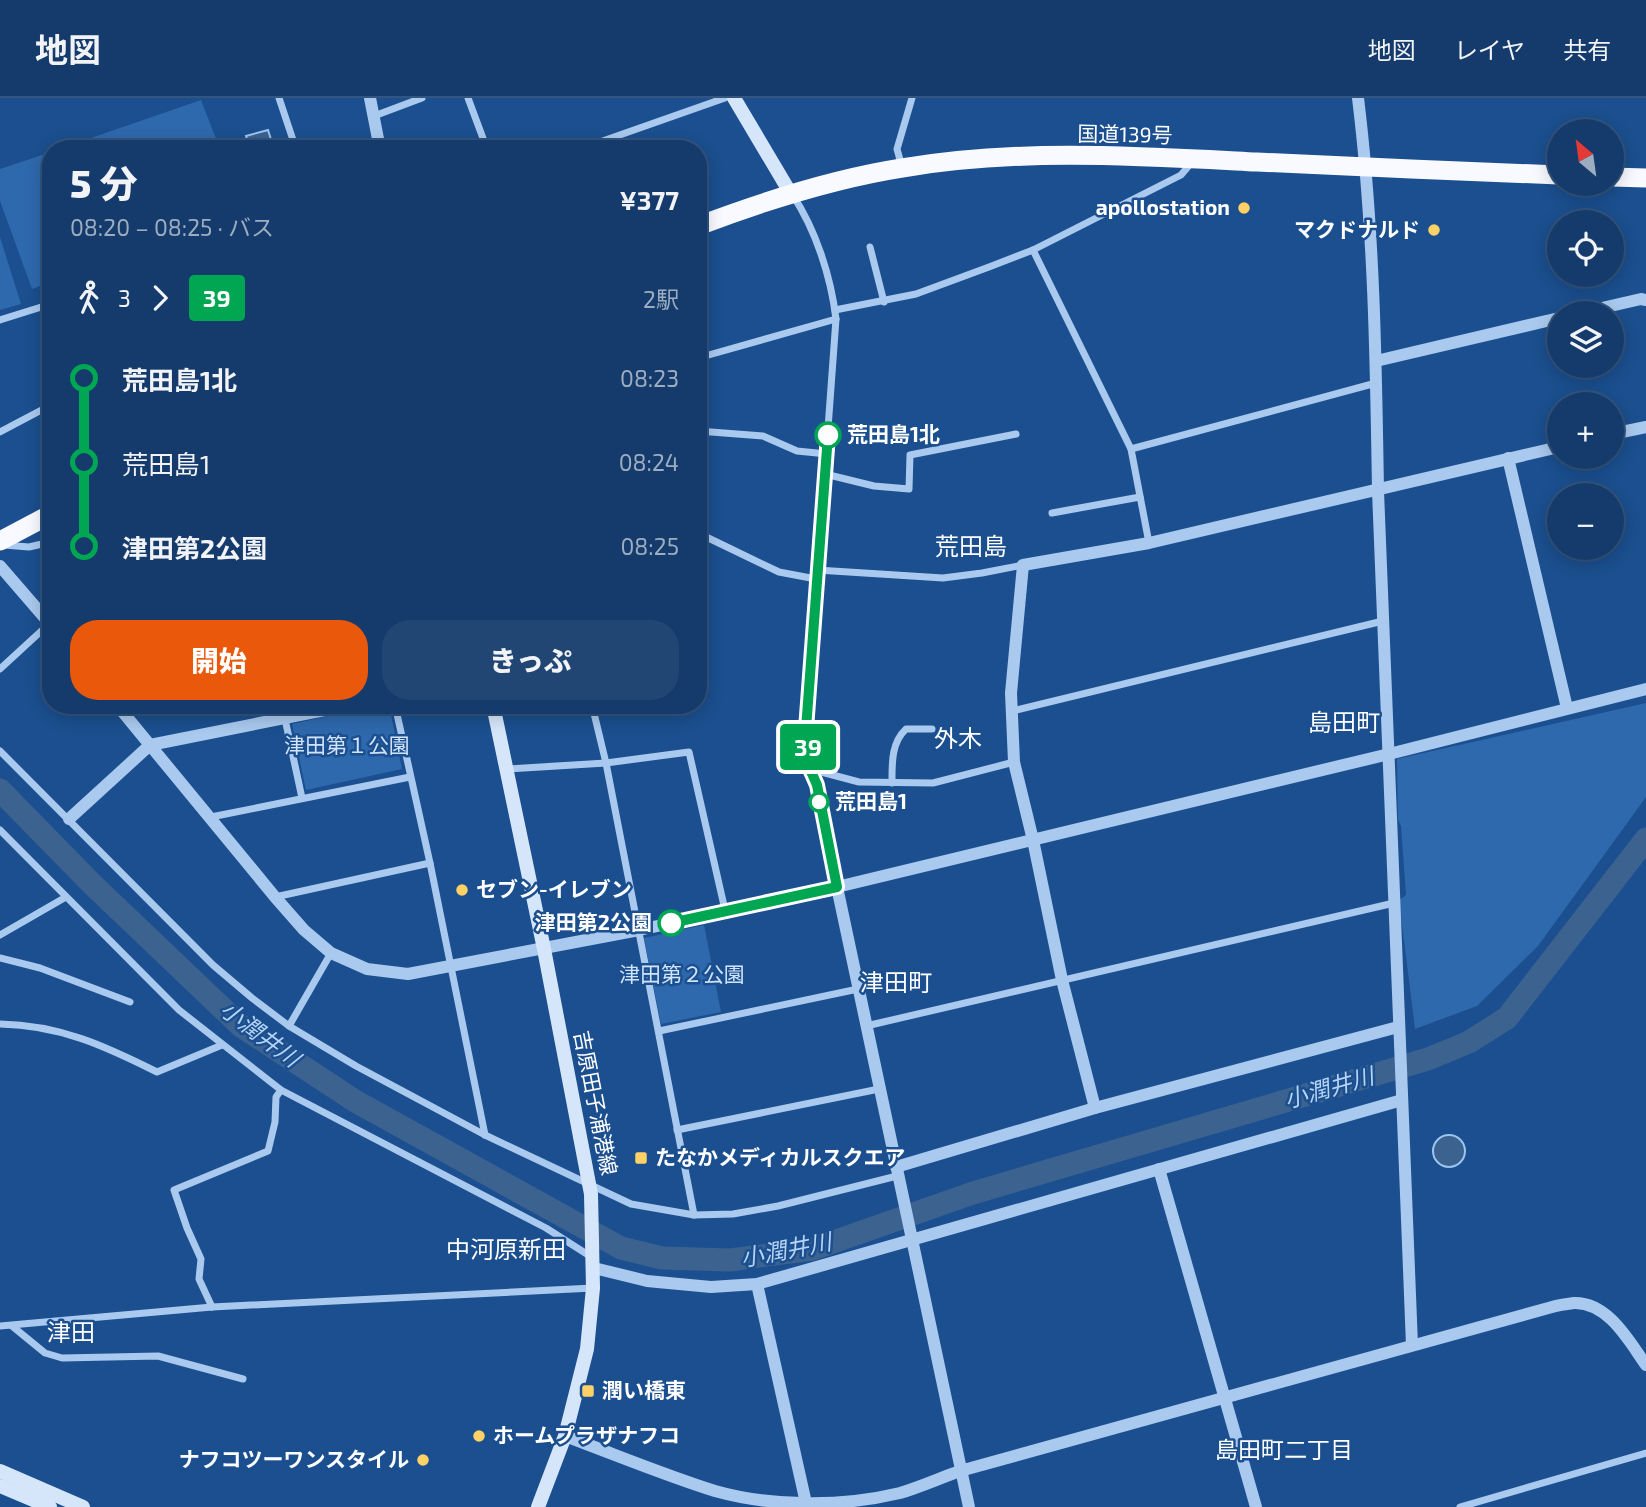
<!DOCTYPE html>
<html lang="ja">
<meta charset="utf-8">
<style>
:root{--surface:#143b6b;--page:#214673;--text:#f1f3f6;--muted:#9dadc1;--line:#33557e;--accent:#ea580c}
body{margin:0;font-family:"Exo 2","Noto Sans JP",sans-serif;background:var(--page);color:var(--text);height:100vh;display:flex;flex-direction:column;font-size:26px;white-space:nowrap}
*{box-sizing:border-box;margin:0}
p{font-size:23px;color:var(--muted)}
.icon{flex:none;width:38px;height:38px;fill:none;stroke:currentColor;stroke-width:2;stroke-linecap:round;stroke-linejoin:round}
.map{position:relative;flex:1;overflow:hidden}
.side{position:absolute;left:42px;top:42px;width:665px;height:574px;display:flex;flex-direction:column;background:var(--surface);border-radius:28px;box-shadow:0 4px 18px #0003,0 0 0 2px var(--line)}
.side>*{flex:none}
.badge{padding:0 14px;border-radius:5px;font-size:24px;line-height:46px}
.needle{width:46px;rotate:331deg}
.buttons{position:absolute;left:1547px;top:21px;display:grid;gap:14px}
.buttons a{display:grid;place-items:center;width:77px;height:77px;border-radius:50%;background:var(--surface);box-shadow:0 4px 18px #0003,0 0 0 2px var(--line);font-size:35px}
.map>.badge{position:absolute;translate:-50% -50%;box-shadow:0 0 0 4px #fff}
.legs{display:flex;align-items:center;gap:10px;height:77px;padding:0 28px;font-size:23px}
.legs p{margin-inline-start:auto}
.summary{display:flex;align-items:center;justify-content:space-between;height:119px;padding:0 28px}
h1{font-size:38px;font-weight:800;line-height:52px}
.action{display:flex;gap:14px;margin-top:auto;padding:14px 28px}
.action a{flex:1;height:80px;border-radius:28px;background:var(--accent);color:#fff;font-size:28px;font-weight:800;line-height:80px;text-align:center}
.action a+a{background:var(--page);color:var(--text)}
ul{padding:0 28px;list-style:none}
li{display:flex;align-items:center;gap:24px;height:84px;font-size:26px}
li i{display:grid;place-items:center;width:10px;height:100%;margin:0 9px;background:currentColor}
li i::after{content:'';width:18px;height:18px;margin:-9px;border:5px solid;border-radius:50%;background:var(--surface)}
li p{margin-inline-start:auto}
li:first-child i{background:linear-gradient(#0000 50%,currentColor 0)}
li:last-child i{background:linear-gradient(currentColor 50%,#0000 0)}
header{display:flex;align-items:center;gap:42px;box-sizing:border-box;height:98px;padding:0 35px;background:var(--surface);border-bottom:2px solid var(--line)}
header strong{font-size:33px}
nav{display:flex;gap:38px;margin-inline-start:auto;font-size:24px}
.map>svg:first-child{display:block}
</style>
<header>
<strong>地図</strong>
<nav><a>地図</a><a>レイヤ</a><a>共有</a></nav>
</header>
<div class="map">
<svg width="1646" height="1409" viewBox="0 0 1646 1409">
<rect width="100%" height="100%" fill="#1b4f8f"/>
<!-- green -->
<g fill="#2e69ad">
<polygon points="201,2 220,51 59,51"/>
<polygon points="51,54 51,184 32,191 0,103 0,71"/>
<polygon points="0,139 21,206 0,212"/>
<polygon points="1646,605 1646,699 1538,848 1477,908 1415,931 1399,802 1406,797 1401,728 1398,722 1397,661"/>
<polygon points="378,607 389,607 402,671 306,692 292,626"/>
<polygon points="704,827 721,914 661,926 644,840"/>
</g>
<!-- water -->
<g fill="#3c6290" stroke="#9cc4f0" stroke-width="2">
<polygon points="268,32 274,51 250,51 246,38"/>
<circle cx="1449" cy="1053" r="16"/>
</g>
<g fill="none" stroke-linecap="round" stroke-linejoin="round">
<!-- river -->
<polyline stroke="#3c6290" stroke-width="23" points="0,692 92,786 241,928 355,1003 621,1150 662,1160 730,1162 813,1151 973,1095 1428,961 1469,944 1507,920 1646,741"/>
<!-- minor -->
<g stroke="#a9c9ee" stroke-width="7">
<polyline points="279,0 296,51"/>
<polyline points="468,0 487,51"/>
<polyline points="374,18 422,0"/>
<polyline points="580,51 725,0"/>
<polyline points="902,69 897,51 912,0"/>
<path d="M792,96C816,132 831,179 836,221L806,631L810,671L817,687L837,789"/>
<polyline points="870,149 884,204"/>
<polyline points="1033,152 1131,351 1149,445"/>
<polyline points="835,212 916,196 989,169 1033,152 1181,77 1192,64"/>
<polyline points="0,222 51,206"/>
<polyline points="698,260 836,221"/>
<polyline points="698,333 763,338 797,353 827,356"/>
<polyline points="0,334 51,307"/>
<polyline points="1131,351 1376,285"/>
<polyline points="825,376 874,388 909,391 910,357 1016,336"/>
<polyline points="1052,415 1140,399"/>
<polyline points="698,435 779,474 816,481"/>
<polyline points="4,447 29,449 51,444"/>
<polyline points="817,472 943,480 982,475 1023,467"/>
<polyline points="0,571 50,525"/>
<polyline points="298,607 300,618"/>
<polyline points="395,607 430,765 485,1037"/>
<polyline points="592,607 606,665 694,1117"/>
<polyline points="1012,613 1383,523"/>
<polyline points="285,621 302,700"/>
<polyline points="0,653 213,867 252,900 289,928 356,968 485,1037 631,1106 694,1117 733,1116 778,1108 897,1078"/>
<polyline points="507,671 606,665 689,654 725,812"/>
<polyline points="810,671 859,684 933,685 1014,664"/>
<path d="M892,685C892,666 891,645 906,631H932"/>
<polyline points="211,719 410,679"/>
<polyline points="0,732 179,912 281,992 546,1130 593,1160"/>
<polyline points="275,799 430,765"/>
<polyline points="0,837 66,799"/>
<polyline points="0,860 40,870 130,904"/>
<path d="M0,926C60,927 105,948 157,974L222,947"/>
<polyline points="289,928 331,855"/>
<polyline points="866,928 1394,805"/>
<polyline points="659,933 858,891"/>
<polyline points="677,1032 879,991"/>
<polyline points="212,1209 199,1181 201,1161 187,1130 174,1092 268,1053 275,1024 276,999 281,992"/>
<polyline points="0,1228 212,1209 593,1190"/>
<polyline points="12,1228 45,1255 62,1260 158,1258 243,1281"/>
<polyline points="1460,1409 1646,1355"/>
</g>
<!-- tertiary -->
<g stroke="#a9c9ee" stroke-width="12">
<polyline points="370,0 380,51"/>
<path d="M1358,0C1374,130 1376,262 1378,393L1412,1247"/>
<polyline points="1580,215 1641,201 1646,202"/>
<polyline points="1376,263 1559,220"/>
<polyline points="1612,336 1646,329"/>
<polyline points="1508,360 1567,610"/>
<polyline points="0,468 51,527"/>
<polyline points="117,607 275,799 304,832 331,855 367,871 408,876 639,832 837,789 1389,656 1646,591"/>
<polyline points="69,721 150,647 350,607"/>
<polyline points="837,789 969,1409"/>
<polyline points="1095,1010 1062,882 1033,742 1014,664 1011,595 1023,467 1149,445 1559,349"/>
<polyline points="896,1069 1095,1010 1398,929"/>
<polyline points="1159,1071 1256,1409"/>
<polyline points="594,1170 647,1183 711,1189 757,1186 1402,1002"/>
<polyline points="757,1186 806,1405"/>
<path d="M565,1338C614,1356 664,1377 715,1393C772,1409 842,1409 900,1395C920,1389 940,1380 960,1373L1552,1209C1559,1207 1566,1206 1574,1205C1608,1204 1629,1243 1646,1267"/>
</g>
<!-- secondary -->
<g stroke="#d6e6fa" stroke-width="14">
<polyline points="734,0 791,96"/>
<polyline points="493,607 544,851 591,1096 593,1190 587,1251 565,1338 538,1409"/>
<polyline points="0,1373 83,1409"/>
<polyline points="0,1388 50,1409"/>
</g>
<!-- trunk -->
<g stroke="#f8faff" stroke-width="19">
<polyline points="1612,79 1646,80"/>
<path d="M698,128C764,103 832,81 902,70C1019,50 1140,58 1257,64C1358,69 1458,73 1559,77"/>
<polyline points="0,443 51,416"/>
</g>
</g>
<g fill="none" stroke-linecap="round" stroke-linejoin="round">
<defs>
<polyline id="line-1" points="671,825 837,789 817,687 810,671 806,631 828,337"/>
</defs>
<!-- line-1 casing -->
<use href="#line-1" stroke="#fff" stroke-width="16"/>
<!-- line-1 -->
<use href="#line-1" stroke="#00a651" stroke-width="10"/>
</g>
<!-- markers -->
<g fill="#ffd166" stroke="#1b4f8f" stroke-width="2.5">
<circle cx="1244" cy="110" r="7"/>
<circle cx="1434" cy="132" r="7"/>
<circle cx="462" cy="792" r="7"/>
<rect x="634" y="1053" width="14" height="14" rx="3.5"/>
<rect x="581" y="1286" width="14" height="14" rx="3.5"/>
<circle cx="479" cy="1338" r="7"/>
<circle cx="423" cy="1362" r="7"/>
</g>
<g fill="#fff" stroke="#00a651" stroke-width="3.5">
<circle cx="828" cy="337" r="12"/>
<circle cx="819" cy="704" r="9"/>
<circle cx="671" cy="825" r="12"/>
</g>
<g text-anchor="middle" stroke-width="5" stroke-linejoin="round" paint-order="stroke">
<!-- street labels -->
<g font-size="21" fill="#fff" stroke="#1b4f8f">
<text transform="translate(1125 37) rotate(1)" y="7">国道139号</text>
<text transform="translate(595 1005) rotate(79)" y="7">吉原田子浦港線</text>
</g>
<!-- poi labels -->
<g font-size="21" font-weight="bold" fill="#fff" stroke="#1b4f8f" text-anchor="start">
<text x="1230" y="117" text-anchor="end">apollostation</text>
<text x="1420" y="139" text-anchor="end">マクドナルド</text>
<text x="476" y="799">セブン-イレブン</text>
<text x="655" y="1067">たなかメディカルスクエア</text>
<text x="602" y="1300">潤い橋東</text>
<text x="493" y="1345">ホームプラザナフコ</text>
<text x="409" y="1369" text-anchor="end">ナフコツーワンスタイル</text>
</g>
<!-- stop labels -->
<g font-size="21" font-weight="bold" fill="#fff" stroke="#1b4f8f" text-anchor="start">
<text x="847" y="344">荒田島1北</text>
<text x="835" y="711">荒田島1</text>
<text x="652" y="832" text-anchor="end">津田第2公園</text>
</g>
<!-- park labels -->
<g font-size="21" fill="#cfe3fa" stroke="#1b4f8f">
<text x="347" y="655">津田第１公園</text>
<text x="682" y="884">津田第２公園</text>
</g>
<!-- water labels -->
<g font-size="23" font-style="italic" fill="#b5d3f5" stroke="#1b4f8f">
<text transform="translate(260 936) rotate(37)" y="8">小潤井川</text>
<text transform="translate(1329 990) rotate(-16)" y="8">小潤井川</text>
<text transform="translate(786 1152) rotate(-11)" y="8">小潤井川</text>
</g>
<!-- neighbourhood labels -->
<g font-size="23" fill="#fff" stroke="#1b4f8f">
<text x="1284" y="1360">島田町二丁目</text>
</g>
<!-- quarter labels -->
<g font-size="24" fill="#fff" stroke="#1b4f8f">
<text x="971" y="457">荒田島</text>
<text x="1344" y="633">島田町</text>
<text x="958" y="649">外木</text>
<text x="896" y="893">津田町</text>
<text x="506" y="1160">中河原新田</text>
<text x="71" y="1243">津田</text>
</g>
</g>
</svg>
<div class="buttons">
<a><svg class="needle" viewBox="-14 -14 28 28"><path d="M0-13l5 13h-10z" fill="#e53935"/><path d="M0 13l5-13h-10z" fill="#9dadc1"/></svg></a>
<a><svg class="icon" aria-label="locate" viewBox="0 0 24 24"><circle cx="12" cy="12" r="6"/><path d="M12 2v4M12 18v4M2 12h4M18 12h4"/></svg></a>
<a><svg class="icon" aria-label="layers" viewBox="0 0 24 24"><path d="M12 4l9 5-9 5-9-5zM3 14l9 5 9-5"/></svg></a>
<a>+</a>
<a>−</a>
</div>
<b class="badge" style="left:808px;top:649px;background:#00a651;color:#fff">39</b>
<section class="side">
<div class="summary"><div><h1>5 分</h1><p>08:20 – 08:25 · バス</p></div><b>¥377</b></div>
<div class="legs"><svg class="icon" aria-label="walk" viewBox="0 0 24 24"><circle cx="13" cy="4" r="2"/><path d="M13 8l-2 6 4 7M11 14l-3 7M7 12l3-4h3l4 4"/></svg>3<svg class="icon" aria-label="forward" viewBox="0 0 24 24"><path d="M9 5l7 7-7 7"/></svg><b class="badge" style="background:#00a651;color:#fff">39</b><p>2駅</p></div>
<ul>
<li><i style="color:#00a651"></i><b>荒田島1北</b><p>08:23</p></li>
<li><i style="color:#00a651"></i><span>荒田島1</span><p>08:24</p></li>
<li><i style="color:#00a651"></i><b>津田第2公園</b><p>08:25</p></li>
</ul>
<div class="action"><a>開始</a><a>きっぷ</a></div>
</section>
</div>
